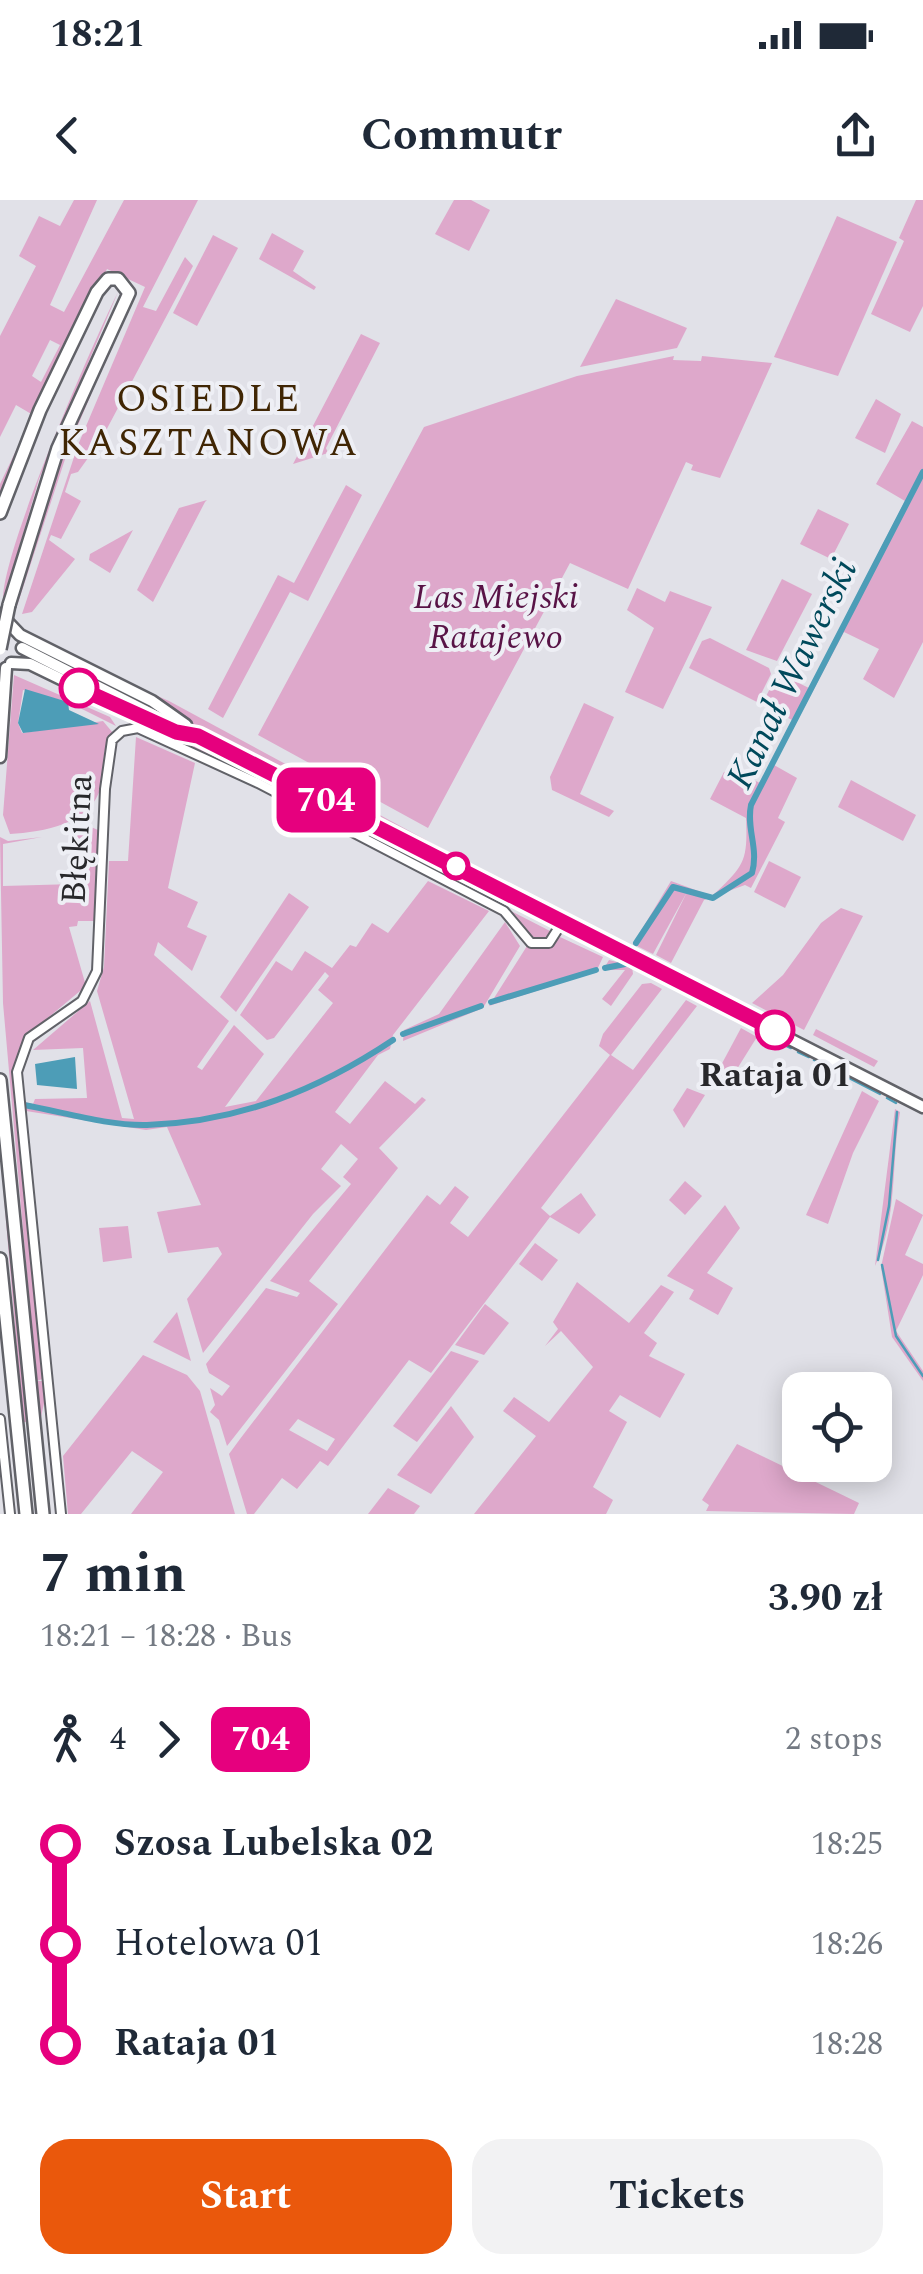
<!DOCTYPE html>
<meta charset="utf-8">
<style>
:root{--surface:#fff;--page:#f2f2f3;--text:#1f2937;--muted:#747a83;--accent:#ea580c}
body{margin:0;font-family:Spectral,serif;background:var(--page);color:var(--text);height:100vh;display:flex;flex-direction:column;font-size:38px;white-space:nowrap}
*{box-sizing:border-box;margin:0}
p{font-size:32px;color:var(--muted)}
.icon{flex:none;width:55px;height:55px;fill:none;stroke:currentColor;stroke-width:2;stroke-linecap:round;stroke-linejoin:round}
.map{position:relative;height:1314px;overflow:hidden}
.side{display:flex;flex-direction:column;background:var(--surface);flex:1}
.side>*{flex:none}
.badge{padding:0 20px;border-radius:15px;font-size:35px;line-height:65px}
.buttons{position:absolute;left:782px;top:1172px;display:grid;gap:20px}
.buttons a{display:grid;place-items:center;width:110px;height:110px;border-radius:20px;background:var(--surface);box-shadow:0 5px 25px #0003;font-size:50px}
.map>.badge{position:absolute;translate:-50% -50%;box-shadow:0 0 0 5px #fff}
.legs{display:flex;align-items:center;gap:15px;height:110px;padding:0 40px;font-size:32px}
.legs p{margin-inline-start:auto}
.headline{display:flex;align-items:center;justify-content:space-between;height:170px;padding:0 40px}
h1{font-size:55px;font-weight:700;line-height:75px}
.action{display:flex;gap:20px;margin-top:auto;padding:20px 40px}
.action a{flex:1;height:115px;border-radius:30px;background:var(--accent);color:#fff;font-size:40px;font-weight:700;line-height:115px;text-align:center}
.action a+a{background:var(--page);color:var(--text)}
ul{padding:0 40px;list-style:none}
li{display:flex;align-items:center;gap:35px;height:100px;font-size:38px}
li i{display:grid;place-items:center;width:15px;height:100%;margin:0 12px;background:currentColor}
li i::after{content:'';width:25px;height:25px;margin:-12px;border:8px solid;border-radius:50%;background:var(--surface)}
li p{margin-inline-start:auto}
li:first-child i{background:linear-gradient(#0000 50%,currentColor 0)}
li:last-child i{background:linear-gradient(currentColor 50%,#0000 0)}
.status{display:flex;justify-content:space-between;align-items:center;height:70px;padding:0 50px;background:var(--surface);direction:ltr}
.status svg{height:28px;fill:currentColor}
header{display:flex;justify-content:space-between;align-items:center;height:130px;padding:0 40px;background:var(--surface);font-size:45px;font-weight:700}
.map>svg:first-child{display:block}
</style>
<div class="status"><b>18:21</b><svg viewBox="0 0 49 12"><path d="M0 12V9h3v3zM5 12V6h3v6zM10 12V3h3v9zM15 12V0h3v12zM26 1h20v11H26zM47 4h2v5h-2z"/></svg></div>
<header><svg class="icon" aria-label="back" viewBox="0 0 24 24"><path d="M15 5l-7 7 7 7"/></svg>Commutr<svg class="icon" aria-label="share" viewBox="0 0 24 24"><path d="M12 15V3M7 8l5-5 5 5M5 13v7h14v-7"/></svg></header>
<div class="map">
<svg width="923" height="1314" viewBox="0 0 923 1314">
<rect width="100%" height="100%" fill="#e1e1e8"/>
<!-- green -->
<g fill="#dea8cb" fill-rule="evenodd">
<path d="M74,0H97L50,105L64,112L124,0H198L143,107L156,111L185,57L193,66L101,240L78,272L71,274L65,292L81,301L61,339L51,335L49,340L75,359L32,412L22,414L78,245L145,87L107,69L0,301V284L33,215L16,205L0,237V136L36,66L19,56L39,16L60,26ZM50,140L60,145L41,182L32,176Z"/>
<polygon points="454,0 471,0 490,10 469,51 435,34"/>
<polygon points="916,0 923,0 923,106 910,132 871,114 904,41 899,38"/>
<polygon points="837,16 897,42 838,176 774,157"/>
<polygon points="272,33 304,51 293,71 316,87 314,90 259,59"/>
<polygon points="213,35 238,48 197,126 173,113"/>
<path d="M118,92L39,279L3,402C0,355 92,145 118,92Z"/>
<polygon points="616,99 687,128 677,148 580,167"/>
<path d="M131,100L70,244L16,409C37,301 85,200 131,100Z"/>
<polygon points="361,134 380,143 326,248 328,253 293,264"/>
<polygon points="674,156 673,160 701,161 702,156 772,163 720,278 691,270 693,265 686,262 628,389 570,363 428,628 258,535 424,227 577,176"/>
<polygon points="876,199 901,214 885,253 855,238"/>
<path d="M912,221L923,227V442L894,498L863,479L879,449L844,432L774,565L797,578L778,618L785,622L751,688L745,685L704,700L671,763L656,755L687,692L653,754L633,744L671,681L712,696C744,666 748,662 746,618L710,599L724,572L733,570L760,583L792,520L762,504L778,473L809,488L905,301L876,284Z"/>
<polygon points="346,285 362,295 308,401 290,392 223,518 208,509 278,375 294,383"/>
<polygon points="207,300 205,302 153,402 137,390 179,308"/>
<polygon points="818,309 849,324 831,359 800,344"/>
<polygon points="133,330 110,373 89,360 90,354"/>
<polygon points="782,379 812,394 777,461 746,450"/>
<polygon points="637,388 665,402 670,391 712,407 663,509 625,492 654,428 627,410"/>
<polygon points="710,438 769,468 771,474 757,502 689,468 702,441"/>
<path d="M14,475L110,517L116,526L68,502L23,490L18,523L22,533L103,521L113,533C100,549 105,567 101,586C92,624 43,632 10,634L3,615Z"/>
<polygon points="123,481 169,501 452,654 315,589 180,518"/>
<polygon points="584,503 614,517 580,594 614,611 609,617 552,590 550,577"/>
<polygon points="126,515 181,535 493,692 516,708 148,528 130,524"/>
<polygon points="136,537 195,563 168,688 198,702 187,727 207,736 192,771 158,742 154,755 229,821 197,867 202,870 234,825 264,854 225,907 256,901 333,803 318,790 329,776 325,772 274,838 267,840 240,815 276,761 292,771 305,751 332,768 350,745 356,747 372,723 388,733 428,681 489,711 393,835 390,849 378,855 335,912 350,924 385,881 415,904 422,897 426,900 379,948 398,968 309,1081 338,1104 227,1246 219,1220 210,1212 215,1205 210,1188 222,1196 230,1186 209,1173 206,1164 266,1088 297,1097 300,1093 270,1081 351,984 343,977 358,959 341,944 321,969 341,986 313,1014 203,1153 187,1099 222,1054 218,1047 168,1053 157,1012 201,1005 167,927 146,930 26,911 25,902 33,904 35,899 87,898 83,848 33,850 90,801 122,918 134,919 97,791 104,767 109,661 128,661"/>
<polygon points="851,580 916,615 903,641 838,607"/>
<polygon points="91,627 98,630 95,721 78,721 77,726 69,727 86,786 31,832 14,868 44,1172 43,1179 36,1181 42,1181 45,1199 40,1221 3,803 0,637 8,641 42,637 3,644 3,686 75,684 73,630"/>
<polygon points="769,661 801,677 785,708 754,692"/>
<polygon points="289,693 309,707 236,812 220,797"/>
<polygon points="501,706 552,732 543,739 532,738"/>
<polygon points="841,708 863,716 804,830 752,803 783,775 821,723"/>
<polygon points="505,722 520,746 483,808 403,841 404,830 439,814"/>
<polygon points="560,737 603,757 596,772 489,806 527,746 546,749"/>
<polygon points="609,760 632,766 633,774 611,806 602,799 625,770 603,770"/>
<path d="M651,783L662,789L611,855L633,870L686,800L697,806L541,1008L550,1016L581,993L596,1015L579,1034L550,1017L431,1173L409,1160L328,1266L320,1261L297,1289L282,1278L254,1314H247L229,1254L240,1239L427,995L440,1005L455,986L469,997L450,1023L468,1037L610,855L599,846L603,834L642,784ZM298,1219L335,1239L327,1251L289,1230Z"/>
<polygon points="741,828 757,837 732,877 719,869"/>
<polygon points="816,829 878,861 874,867 813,835"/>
<polygon points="687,888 705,895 684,928 673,910"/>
<polygon points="862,891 879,901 853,953 828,1024 806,1015"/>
<path d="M895,909L900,912C891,963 898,1019 875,1066Z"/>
<polygon points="0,950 4,983 27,1222 23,1222"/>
<polygon points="685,981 702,996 685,1015 669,1000"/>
<polygon points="896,999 923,1015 905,1055 923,1064 923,1075 896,1131 923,1171 923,1181 892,1137 881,1067"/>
<polygon points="725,1005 740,1028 707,1073 733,1088 718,1115 689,1099 694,1090 667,1076"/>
<polygon points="128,1026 132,1058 103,1062 99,1028"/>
<polygon points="535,1043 558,1060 542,1081 519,1064"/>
<polygon points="577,1082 629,1123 661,1085 674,1092 644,1133 657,1143 649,1156 685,1174 660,1218 620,1195 609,1211 627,1222 593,1287 613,1300 606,1314 474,1314 536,1236 503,1211 514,1197 549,1222 593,1167 561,1131 545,1146 558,1129 553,1122"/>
<polygon points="485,1104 509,1123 484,1155 455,1145"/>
<polygon points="177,1112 191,1161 153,1142"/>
<polygon points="451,1151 479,1161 417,1242 393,1226"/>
<polygon points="143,1155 187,1175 200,1191 235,1314 131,1314 163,1272 132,1251 81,1314 68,1314 63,1256"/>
<polygon points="451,1206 474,1237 431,1294 397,1275"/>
<polygon points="737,1244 859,1303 854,1314 706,1311 709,1305 702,1300"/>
<polygon points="388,1288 420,1306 414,1314 368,1314"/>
</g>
<!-- water -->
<g fill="#4d9db7">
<polygon points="25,489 68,502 69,510 99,524 23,533 18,523"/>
<polygon points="75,857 77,889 37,885 35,864"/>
</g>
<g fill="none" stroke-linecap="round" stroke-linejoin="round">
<!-- stream -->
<g stroke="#4d9db7" stroke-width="2.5">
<polyline points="625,764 630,767"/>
<polyline points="654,777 678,789"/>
<polyline points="683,792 706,805"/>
<polyline points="715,809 726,815"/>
<polyline points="733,818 757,831"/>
<polyline points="766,836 791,848"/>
<polyline points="798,852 809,857"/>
<polyline points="814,860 823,865"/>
<polyline points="827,867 837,872"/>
<polyline points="847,877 880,894"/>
<polyline points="887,898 896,903"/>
<polyline points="878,1060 889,1006 897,912"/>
<polyline points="882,1065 896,1136 923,1176"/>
</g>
<!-- canal -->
<g stroke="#4d9db7" stroke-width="6">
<path d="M636,743L673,687L713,698L752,673C759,648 746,629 751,605L923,272"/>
<polyline points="605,768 625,764"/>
<polyline points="491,802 596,770"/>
<polyline points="403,834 481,806"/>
<path d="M24,905C63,912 108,926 147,925C239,922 318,890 393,840"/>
</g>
<defs>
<g id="tertiary">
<polyline points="0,1219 10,1314"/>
<polyline points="61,1314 17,872 29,838 82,801 97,771 105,589 112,540 122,531 138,528 258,583 504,711 531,743 549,743 563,721"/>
</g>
<g id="primary">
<polyline points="0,414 20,435 152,501 186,525"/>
<polyline points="22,448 923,907"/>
<polyline points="11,463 30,464 143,519 189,534"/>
<polyline points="0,557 6,468"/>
</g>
<g id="motorway">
<polyline points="0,313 40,210 97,92 108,79 118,79 129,93 58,248 9,405"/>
<polyline points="0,880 43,1314"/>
<polyline points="0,1059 26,1314"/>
</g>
</defs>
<!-- tertiary casing -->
<use href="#tertiary" stroke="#616268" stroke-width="12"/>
<!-- primary casing -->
<use href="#primary" stroke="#616268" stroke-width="15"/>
<!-- motorway casing -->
<use href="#motorway" stroke="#616268" stroke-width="16"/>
<!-- tertiary -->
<use href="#tertiary" stroke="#fff" stroke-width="8"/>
<!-- primary -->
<use href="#primary" stroke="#fff" stroke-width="10"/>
<!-- motorway -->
<use href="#motorway" stroke="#fff" stroke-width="11"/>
<defs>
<polyline id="motorway-bridge" points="0,449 9,405"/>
</defs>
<!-- motorway-bridge casing -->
<use href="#motorway-bridge" stroke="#616268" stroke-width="16" stroke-linecap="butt"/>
<!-- motorway-bridge -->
<use href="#motorway-bridge" stroke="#fff" stroke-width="11"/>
</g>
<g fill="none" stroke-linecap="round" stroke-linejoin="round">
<defs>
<polyline id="line-1" points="79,488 176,532 198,536 775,830"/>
</defs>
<!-- line-1 casing -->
<use href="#line-1" stroke="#fff" stroke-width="22"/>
<!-- line-1 -->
<use href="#line-1" stroke="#e6007e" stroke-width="15"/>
</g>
<!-- markers -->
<g fill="#fff" stroke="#e6007e" stroke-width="5">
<circle cx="79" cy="488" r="18"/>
<circle cx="456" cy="666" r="12"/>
<circle cx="775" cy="830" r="18"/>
</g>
<g text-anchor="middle" stroke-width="8" stroke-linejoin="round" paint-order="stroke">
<!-- park labels -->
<g font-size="35" font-style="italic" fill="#581346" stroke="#eeeff5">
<text x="496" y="408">Las Miejski<tspan x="496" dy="40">Ratajewo</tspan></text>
</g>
<!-- street labels -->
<g font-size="35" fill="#28282b" stroke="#eeeff5">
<text transform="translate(76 639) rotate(-87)" y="12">Błękitna</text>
</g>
<!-- stop labels -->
<g font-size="35" font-weight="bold" fill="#28282b" stroke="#eeeff5">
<text x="775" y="886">Rataja 01</text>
</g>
<!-- neighbourhood labels -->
<g font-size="38" letter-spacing="2.5" fill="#402604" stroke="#eeeff5">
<text x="209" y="211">OSIEDLE<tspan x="209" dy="44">KASZTANOWA</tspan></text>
</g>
<!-- water labels -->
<g font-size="38" font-style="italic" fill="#00495b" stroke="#eeeff5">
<text transform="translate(791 473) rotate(-64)" y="13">Kanał Wawerski</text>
</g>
</g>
</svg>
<div class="buttons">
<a><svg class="icon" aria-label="locate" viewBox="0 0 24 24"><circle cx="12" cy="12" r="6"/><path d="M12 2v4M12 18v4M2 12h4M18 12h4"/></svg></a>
</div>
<b class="badge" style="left:326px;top:600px;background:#e6007e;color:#fff">704</b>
</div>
<section class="side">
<div class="headline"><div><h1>7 min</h1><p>18:21 – 18:28 · Bus</p></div><b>3.90 zł</b></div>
<div class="legs"><svg class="icon" aria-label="walk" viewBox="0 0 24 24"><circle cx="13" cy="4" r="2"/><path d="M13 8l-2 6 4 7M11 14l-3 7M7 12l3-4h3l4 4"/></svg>4<svg class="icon" aria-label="forward" viewBox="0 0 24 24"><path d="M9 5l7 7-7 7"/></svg><b class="badge" style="background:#e6007e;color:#fff">704</b><p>2 stops</p></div>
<ul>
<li><i style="color:#e6007e"></i><b>Szosa Lubelska 02</b><p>18:25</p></li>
<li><i style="color:#e6007e"></i><span>Hotelowa 01</span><p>18:26</p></li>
<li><i style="color:#e6007e"></i><b>Rataja 01</b><p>18:28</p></li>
</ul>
<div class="action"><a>Start</a><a>Tickets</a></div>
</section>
